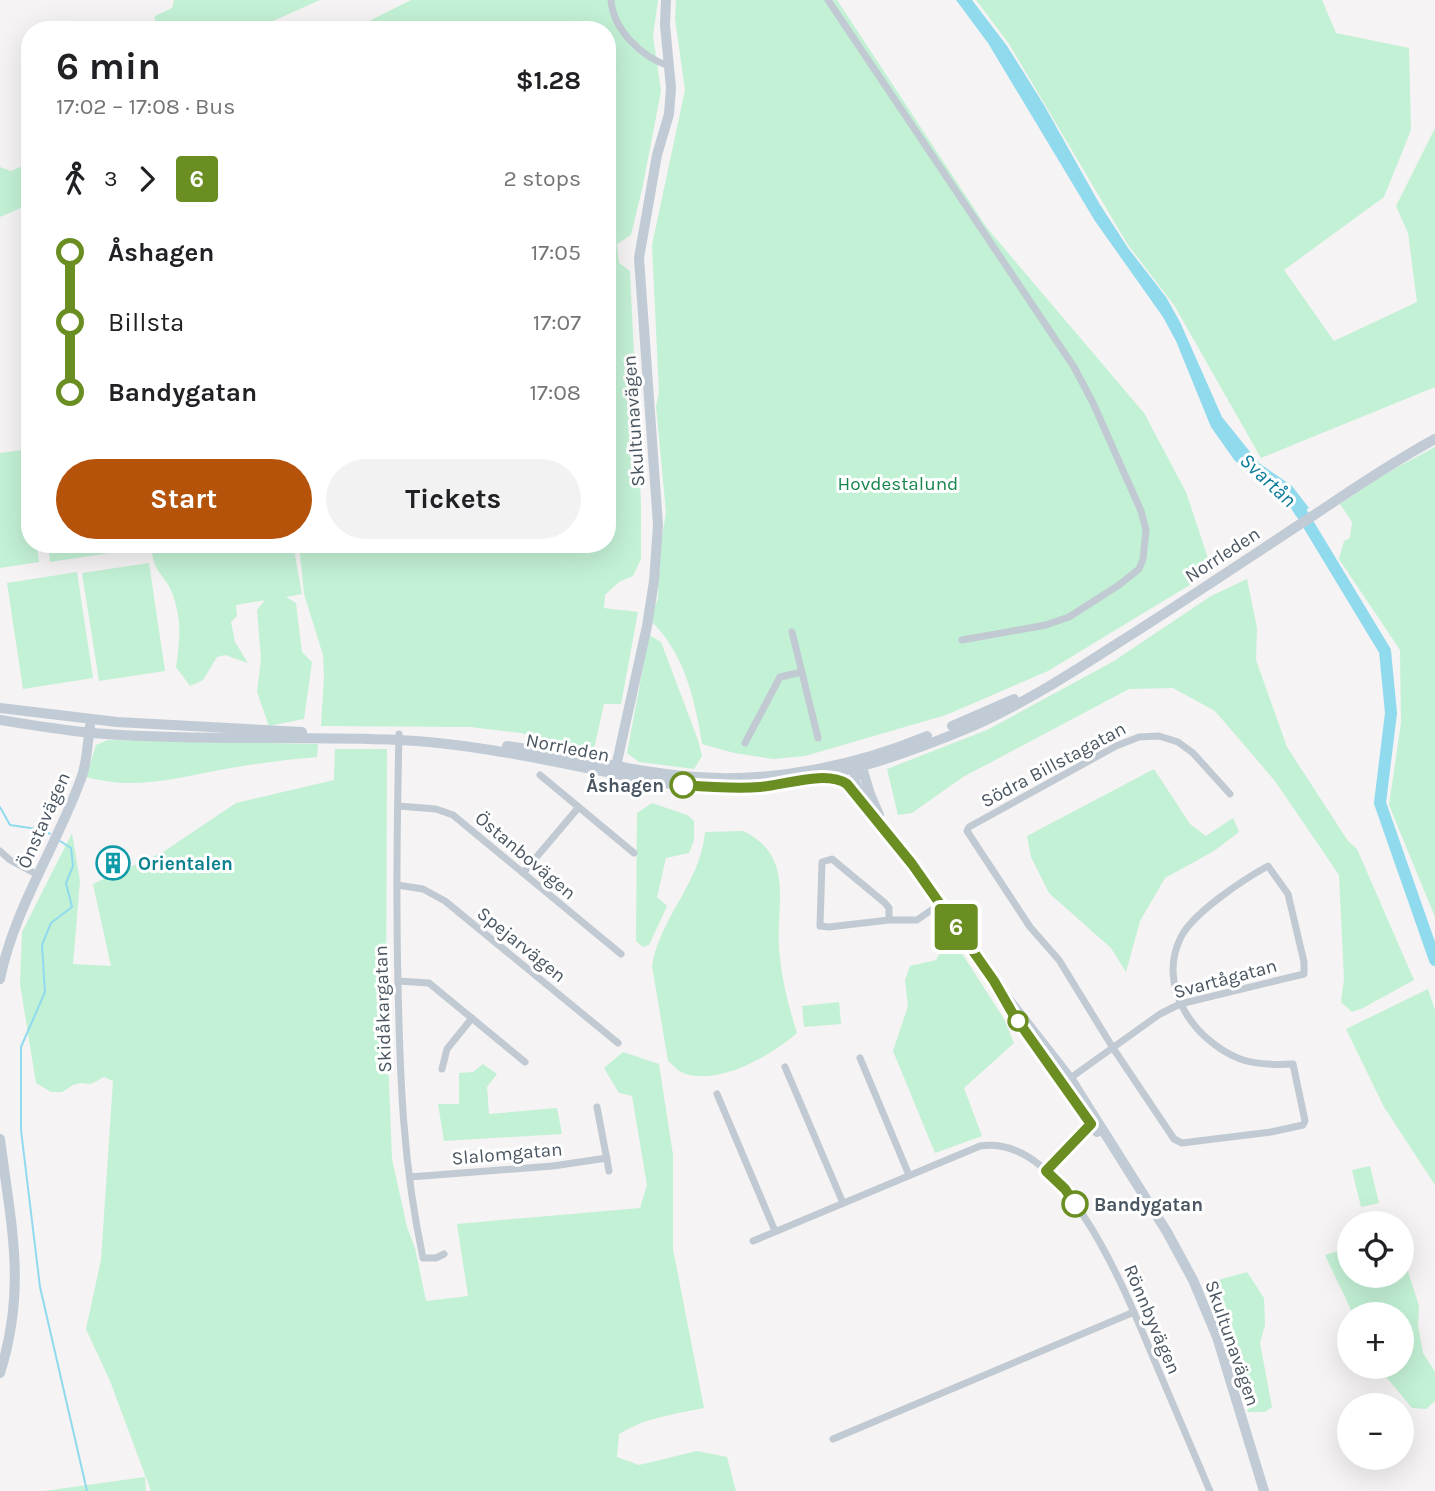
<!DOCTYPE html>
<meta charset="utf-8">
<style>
:root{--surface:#fff;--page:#f2f2f2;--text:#202124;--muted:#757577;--accent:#b45309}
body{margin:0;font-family:Karla,sans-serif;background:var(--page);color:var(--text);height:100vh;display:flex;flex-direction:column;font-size:26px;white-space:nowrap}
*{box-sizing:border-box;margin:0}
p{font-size:23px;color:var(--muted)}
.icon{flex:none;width:38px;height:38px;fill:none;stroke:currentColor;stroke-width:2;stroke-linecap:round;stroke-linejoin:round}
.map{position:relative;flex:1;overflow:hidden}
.panel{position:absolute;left:21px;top:21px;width:595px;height:532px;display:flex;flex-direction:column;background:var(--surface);border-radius:28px;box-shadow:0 7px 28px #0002}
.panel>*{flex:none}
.badge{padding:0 14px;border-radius:5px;font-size:24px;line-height:46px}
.buttons{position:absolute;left:1337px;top:1211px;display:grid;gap:14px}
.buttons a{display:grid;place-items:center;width:77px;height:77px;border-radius:50%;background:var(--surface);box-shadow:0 7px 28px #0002;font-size:35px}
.map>.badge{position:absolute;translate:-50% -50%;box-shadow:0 0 0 4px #fff}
.legs{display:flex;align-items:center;gap:10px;height:77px;padding:0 35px;font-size:23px}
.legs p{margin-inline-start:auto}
.head{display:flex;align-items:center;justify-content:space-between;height:119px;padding:0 35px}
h1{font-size:38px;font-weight:700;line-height:52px}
.button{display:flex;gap:14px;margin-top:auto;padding:14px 35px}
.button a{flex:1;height:80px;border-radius:42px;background:var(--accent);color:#fff;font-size:28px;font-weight:700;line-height:80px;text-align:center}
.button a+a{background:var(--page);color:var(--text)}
ul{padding:0 35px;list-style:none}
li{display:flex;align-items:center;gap:24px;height:70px;font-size:26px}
li i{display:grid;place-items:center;width:10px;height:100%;margin:0 9px;background:currentColor}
li i::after{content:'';width:18px;height:18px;margin:-9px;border:5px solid;border-radius:50%;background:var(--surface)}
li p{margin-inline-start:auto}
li:first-child i{background:linear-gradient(#0000 50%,currentColor 0)}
li:last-child i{background:linear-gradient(currentColor 50%,#0000 0)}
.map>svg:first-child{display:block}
</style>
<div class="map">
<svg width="1435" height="1491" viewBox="0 0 1435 1491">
<rect width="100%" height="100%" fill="#f5f3f3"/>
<!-- green -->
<g fill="#c3f1d5">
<polygon points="174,0 320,0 253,30 154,30 155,16 172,8"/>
<polygon points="411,0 658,0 653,36 661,91 643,185 631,235 617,244 619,263 630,271 641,504 641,559 633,576 619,582 605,595 604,608 638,612 621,704 604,704 594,749 521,733 470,727 321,726 324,676 323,655 304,594 299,544 607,544 607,30 351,30"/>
<path d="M676,0H837L987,228L1144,413L1186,492L1210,564L1216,569L1048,671L946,715L805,756L773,759L734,753L702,744C695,699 684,652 650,620L658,598L659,557L666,512L656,406L659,393L652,245L685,90L675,19Z"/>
<polygon points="976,0 1322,0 1336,33 1409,48 1411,130 1384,197 1284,270 1334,341 1417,302 1408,233 1396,206 1435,128 1435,387 1261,458 1174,305 1128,245 1009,44"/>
<polygon points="30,163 30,204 0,217 0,167 11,171"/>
<polygon points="1435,447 1435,917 1389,805 1401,723 1400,650 1339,559 1344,541 1350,538 1352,522 1340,504 1385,474"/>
<polygon points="22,450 30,501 30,544 37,544 39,562 0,568 0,453"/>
<polygon points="48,544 122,544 123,551 50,562"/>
<path d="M152,544H293L302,594L286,597L296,603L302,652L312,662L304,719L269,726L257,692L261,659L257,610L265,600L236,605L237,616L231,622L235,642L248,663L225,655L217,657L203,680L190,686L176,667C180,640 182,622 173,595C165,573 151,573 152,544Z"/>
<polygon points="149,563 165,671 99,681 82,573"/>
<polygon points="77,572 93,678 23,689 7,583"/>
<polygon points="1247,579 1257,628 1256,660 1287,747 1348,841 1357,849 1414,980 1363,1008 1352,1012 1341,1002 1344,979 1339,875 1275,781 1215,711 1173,688 1129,689 963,777 912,813 898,815 887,769 987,730 1114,661 1211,596"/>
<polygon points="649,635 661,642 698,740 702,756 694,769 639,762 627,753"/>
<path d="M108,740L318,744L317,757C284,760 252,764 220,770C172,779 134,790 86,777L96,745Z"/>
<path d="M335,749H387L386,1007L392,1159L407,1227L415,1248L426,1301L468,1296L457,1224L640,1208L647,1185L632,1096L619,1093L604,1068L623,1052L659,1064L673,1155V1249L704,1408C674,1414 645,1418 619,1434L617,1457L639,1465L697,1451L727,1457L736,1491H151L110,1381L86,1329L101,1260L113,1081L104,1077L91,1084L81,1083L73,1085L62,1092H51L36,1083L20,984L22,932L72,833L80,881L73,964L111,966L93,884L163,852L236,803L334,780Z"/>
<polygon points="1154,769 1190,824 1206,836 1233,818 1239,832 1214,851 1165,878 1140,921 1126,972 1111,948 1049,893 1031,857 1027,836"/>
<polygon points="652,803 687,815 694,821 694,840 689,853 666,858 657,897 667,906 649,945 643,947 636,941 637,813"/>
<path d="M743,831C795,856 776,903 779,947C781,977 788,1004 797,1033C772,1055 716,1088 681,1072C677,1070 672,1064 668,1061L652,966C660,917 701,882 705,832Z"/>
<polygon points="938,916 1004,1019 1014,1043 964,1088 982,1136 935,1153 893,1051 908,1006 905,980 910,966 936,960 942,949"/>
<polygon points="1428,989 1435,1010 1435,1185 1384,1107 1346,1029"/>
<polygon points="839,1002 841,1024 804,1027 802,1006"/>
<polygon points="483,1064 497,1074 487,1087 489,1114 557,1108 562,1134 444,1141 438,1104 459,1104 459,1073 473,1072"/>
<polygon points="1370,1166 1379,1203 1361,1207 1352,1170"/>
<polygon points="1349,1248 1349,1276 1402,1276 1402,1253 1419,1306 1418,1326 1423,1353 1435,1372 1435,1401 1426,1409 1412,1408 1378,1367 1402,1367 1402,1314 1353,1314 1325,1255"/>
<polygon points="1247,1272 1264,1298 1265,1325 1260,1343 1272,1407 1265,1412 1248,1412 1215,1307 1204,1284"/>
<polygon points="145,1477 146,1491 44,1491"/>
</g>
<!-- water -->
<polygon fill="#90daee" points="956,0 972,0 1007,46 1044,105 1099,203 1128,248 1166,297 1180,322 1222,417 1259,463 1292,486 1309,508 1296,516 1285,499 1257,475 1235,461 1211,427 1176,341 1163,317 1095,221 988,43"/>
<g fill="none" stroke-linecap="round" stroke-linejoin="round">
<!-- stream -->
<g stroke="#90daee" stroke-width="2">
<polyline points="0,807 10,825 44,830 50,834"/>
<polyline points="60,841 71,848 73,866 66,883 72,907 51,923 42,945 45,992 21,1047 21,1130 40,1287 87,1491"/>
</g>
<!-- river -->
<polyline stroke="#90daee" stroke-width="12" points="1293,499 1385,651 1391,713 1380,803 1435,960"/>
<!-- street -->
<g stroke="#c1cad2" stroke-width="7">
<path d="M611,0C613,29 641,57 669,66"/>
<polyline points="828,0 1074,367 1093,403 1141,511 1146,530 1143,559 1139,569 1119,585 1069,617 1046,625 962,640"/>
<polyline points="792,632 818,738"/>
<path d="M399,734C397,817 396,901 398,984C400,1079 403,1165 423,1258H436L444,1254"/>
<polyline points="745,743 780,677 802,672"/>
<polyline points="540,775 634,853"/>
<polyline points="398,806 436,809 453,815 621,954"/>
<polyline points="0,851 10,860 38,875"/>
<polyline points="523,873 578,808"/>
<polyline points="397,885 423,889 445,901 618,1043"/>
<polyline points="889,920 829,927 820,926 822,862 832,859 885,903 889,908 889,920 917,920 940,904"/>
<polyline points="398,981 429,983 525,1062"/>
<polyline points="860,1058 909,1175"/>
<polyline points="785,1067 843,1203"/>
<polyline points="442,1069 447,1049 472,1018"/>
<path d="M1069,1079L1160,1014L1180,1004L1304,974V962L1288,894L1268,866C1244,879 1193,913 1181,937C1156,986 1194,1041 1240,1059C1257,1065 1275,1065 1293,1064L1305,1121L1303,1125L1271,1132L1182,1143L1174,1139L1113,1048L1059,960L1030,927L967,831L969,827L1116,746L1139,737L1159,736L1178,742L1193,753L1230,794"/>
<polyline points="717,1094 775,1231"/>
<polyline points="597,1107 609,1171"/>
<polyline points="1047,1171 1094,1121"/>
<polyline points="410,1177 553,1166 607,1158"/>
<path d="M753,1241L980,1146C1066,1132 1129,1301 1155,1362C1173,1405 1192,1448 1210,1491"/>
<polyline points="833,1439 1134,1312"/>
</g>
<!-- secondary -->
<g stroke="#c1cbd6" stroke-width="10">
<polyline points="0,708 117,722 302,732"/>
<path d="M0,720C30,725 61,730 92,733C194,741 297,736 399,740C466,743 531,757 597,770C622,775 647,782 673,784C779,796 874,768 971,727C1023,704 1070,674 1118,643C1183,602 1247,559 1311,517C1352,490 1392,462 1435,439"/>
<polyline points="952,726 1014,699"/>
<path d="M507,746C569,755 635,773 697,777C773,783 857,765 927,736"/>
<polyline points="860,761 870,794 879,815"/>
<polyline points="857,764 855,771 855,782 867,807 912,864 994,981 1070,1078 1167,1232 1193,1280 1217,1337 1264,1491"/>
<polyline points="615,771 647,626 654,581 658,525 639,258 657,155 669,114 671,88 665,25 666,0"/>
<polyline points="829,778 841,780 858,797"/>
<path d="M0,979C14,910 54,850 79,784C87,766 87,746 90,726"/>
<polyline points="1033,1042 1097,1132"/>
<path d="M0,1139C11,1226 27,1287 0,1373"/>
</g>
</g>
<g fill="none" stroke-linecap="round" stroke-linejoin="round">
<defs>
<path id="line-1" d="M683,785C709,787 735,789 760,787C785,785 826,770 847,784L912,864L994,981L1013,1014L1091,1124L1046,1171L1065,1189L1075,1204"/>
</defs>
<!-- line-1 casing -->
<use href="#line-1" stroke="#fff" stroke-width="16"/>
<!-- line-1 -->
<use href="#line-1" stroke="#6b8e23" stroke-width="10"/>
</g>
<!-- icons -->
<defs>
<symbol id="building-ring" viewBox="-11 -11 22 22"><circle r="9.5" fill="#fff" stroke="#0f9aa8" stroke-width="1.5"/><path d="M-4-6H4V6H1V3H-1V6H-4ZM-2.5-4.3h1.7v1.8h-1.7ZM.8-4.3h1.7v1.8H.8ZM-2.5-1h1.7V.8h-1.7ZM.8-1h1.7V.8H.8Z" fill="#0f9aa8"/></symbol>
</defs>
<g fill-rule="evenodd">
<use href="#building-ring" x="94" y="844" width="38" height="38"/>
</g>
<!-- markers -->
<g fill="#fff" stroke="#6b8e23" stroke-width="3.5">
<circle cx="683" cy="785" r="12"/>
<circle cx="1018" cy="1021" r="9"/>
<circle cx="1075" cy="1204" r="12"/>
</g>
<g text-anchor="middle" stroke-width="6" stroke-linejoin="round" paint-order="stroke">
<!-- street labels -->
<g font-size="19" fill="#4a5661" stroke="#fff">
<text transform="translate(633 421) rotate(-94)" y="7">Skultunavägen</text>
<text transform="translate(1222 554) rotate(-33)" y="7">Norrleden</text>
<text transform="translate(568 747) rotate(11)" y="7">Norrleden</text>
<text transform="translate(1053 764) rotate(-28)" y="7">Södra Billstagatan</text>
<text transform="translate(43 820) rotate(-66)" y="7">Önstavägen</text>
<text transform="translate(526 855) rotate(40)" y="7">Östanbovägen</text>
<text transform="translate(522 944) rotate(39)" y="7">Spejarvägen</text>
<text transform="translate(1225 978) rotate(-15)" y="7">Svartågatan</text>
<text transform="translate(382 1009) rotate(-92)" y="7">Skidåkargatan</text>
<text transform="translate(507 1153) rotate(-5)" y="7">Slalomgatan</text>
<text transform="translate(1153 1319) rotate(67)" y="7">Rönnbyvägen</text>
<text transform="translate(1233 1343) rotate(71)" y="7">Skultunavägen</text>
</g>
<!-- park labels -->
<g font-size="19" fill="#17864f" stroke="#fff">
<text x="898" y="490">Hovdestalund</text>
</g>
<!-- stop labels -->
<g font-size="19" font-weight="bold" fill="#4a5661" stroke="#fff" text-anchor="end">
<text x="664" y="792">Åshagen</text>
<text x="1094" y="1211" text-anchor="start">Bandygatan</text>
</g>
<!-- culture labels -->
<g font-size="19" font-weight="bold" fill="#0d838f" stroke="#fff" text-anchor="start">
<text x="138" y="870">Orientalen</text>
</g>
<!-- water labels -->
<g font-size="21" font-style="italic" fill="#0c7c9b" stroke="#fff">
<text transform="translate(1268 480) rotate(43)" y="7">Svartån</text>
</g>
</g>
</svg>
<div class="buttons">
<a><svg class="icon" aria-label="locate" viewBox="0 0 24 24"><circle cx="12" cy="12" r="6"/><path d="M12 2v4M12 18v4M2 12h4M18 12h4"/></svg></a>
<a>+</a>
<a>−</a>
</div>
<b class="badge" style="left:956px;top:927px;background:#6b8e23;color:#fff">6</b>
<section class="panel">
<div class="head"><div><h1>6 min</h1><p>17:02 – 17:08 · Bus</p></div><b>$1.28</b></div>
<div class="legs"><svg class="icon" aria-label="walk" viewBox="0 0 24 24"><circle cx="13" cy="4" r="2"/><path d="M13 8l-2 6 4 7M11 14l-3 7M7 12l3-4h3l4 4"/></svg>3<svg class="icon" aria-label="forward" viewBox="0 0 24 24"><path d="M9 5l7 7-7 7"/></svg><b class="badge" style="background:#6b8e23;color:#fff">6</b><p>2 stops</p></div>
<ul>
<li><i style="color:#6b8e23"></i><b>Åshagen</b><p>17:05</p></li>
<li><i style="color:#6b8e23"></i><span>Billsta</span><p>17:07</p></li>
<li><i style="color:#6b8e23"></i><b>Bandygatan</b><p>17:08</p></li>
</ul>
<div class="button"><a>Start</a><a>Tickets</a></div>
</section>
</div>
